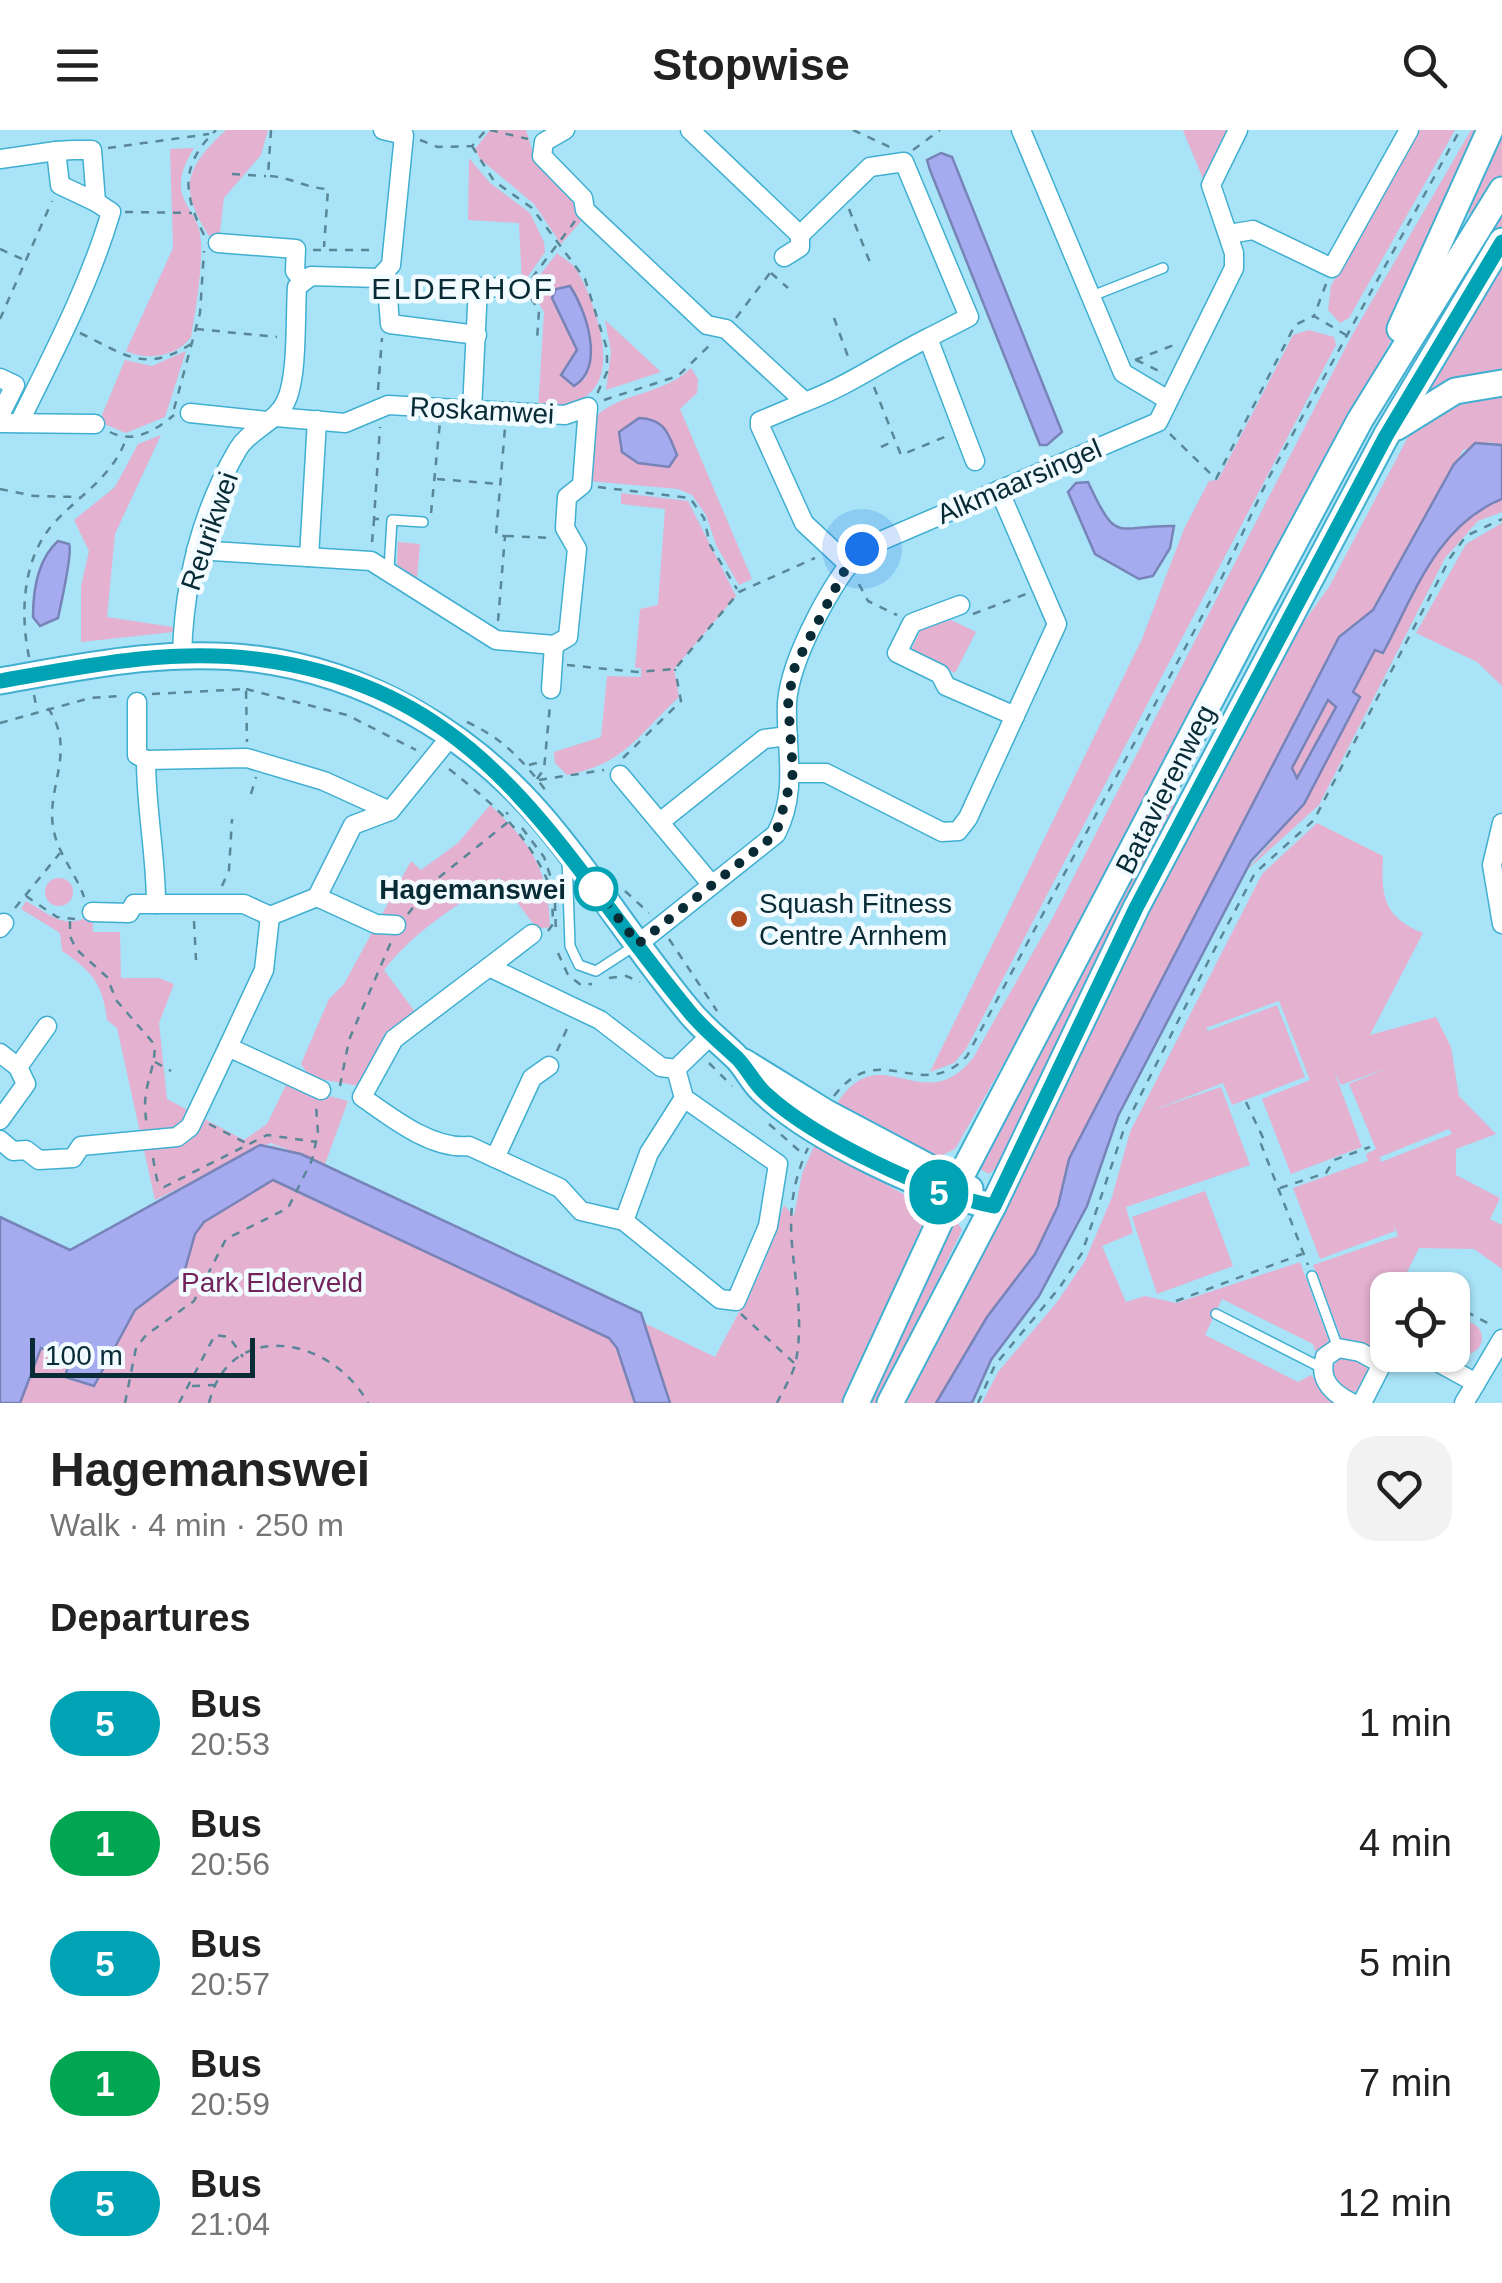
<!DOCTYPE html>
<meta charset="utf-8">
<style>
:root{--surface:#fff;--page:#f2f2f2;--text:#222;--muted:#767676}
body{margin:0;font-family:Arial,sans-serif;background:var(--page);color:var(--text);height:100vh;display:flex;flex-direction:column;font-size:38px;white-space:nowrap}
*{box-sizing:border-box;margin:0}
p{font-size:32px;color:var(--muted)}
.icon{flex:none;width:55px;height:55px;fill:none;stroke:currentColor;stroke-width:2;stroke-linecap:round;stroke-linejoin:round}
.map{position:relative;height:1273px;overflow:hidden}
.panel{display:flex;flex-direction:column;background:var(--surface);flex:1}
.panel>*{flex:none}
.badge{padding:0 20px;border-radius:32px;font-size:35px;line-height:65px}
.fabs{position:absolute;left:1370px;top:1142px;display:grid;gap:20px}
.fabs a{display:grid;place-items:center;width:100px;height:100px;border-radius:20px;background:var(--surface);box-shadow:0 2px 8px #0004;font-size:50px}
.scale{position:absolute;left:30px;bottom:25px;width:225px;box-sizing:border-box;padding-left:10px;border:5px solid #082b36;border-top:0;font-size:28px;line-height:35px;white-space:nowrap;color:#082b36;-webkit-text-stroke:8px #f2fbff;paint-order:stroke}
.you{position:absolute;width:50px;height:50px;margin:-25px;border:8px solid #fff;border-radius:50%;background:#1a73e8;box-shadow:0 0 0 15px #1a73e833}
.map>.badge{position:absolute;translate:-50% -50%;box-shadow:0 0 0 5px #fff}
h2{padding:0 50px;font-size:38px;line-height:90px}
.round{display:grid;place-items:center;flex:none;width:105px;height:105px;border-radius:30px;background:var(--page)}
.head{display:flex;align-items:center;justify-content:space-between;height:170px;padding:0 50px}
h1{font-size:48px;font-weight:600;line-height:75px}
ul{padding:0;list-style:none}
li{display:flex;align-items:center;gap:30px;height:120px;padding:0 50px}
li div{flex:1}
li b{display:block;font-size:38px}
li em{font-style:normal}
li .badge{min-width:110px;font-weight:700;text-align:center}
header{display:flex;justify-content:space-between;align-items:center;height:130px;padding:0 50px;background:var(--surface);font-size:45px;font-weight:600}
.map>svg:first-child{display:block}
</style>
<header><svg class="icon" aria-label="menu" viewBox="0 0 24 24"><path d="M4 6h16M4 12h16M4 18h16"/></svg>Stopwise<svg class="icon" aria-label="search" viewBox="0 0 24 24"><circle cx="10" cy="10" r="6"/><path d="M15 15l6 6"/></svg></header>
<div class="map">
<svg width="1502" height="1273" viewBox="0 0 1502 1273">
<rect width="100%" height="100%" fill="#a9e3f7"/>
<!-- green -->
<g fill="#e4b1d0" fill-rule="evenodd">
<path d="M226,0H268L261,25L224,68L219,110L211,109C178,59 184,39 226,0Z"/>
<polygon points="490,0 526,0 533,23 567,57 585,87 561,114 534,74 480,29 475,19"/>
<polygon points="1183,0 1234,0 1206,56 1184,3"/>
<polygon points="1418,0 1455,0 1349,188 1340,193 1328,180 1331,156"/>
<path d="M1471,0H1485L1413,168L1075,820L1021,903L955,1019L934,1029L833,980C879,899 921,993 973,928L1053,787L1351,207Z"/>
<polygon points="1502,0 1502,246 1415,277 1500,139 1475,86 1461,80"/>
<path d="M194,18C161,72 200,73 201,113C202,143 196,177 191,207C177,227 147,231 126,221L173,118L170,19Z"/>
<polygon points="469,28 490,53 530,83 544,112 545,122 522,155 519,93 468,90"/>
<path d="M557,123C562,128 571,132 575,138C585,152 592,173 597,189C613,246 600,276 538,280L544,182L530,158ZM577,167C584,197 600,222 584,250L561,245L577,220Z"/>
<polygon points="605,190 661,242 606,260 611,222"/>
<polygon points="1309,200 1334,207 1336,215 966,919 954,933 930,942 1142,509 1184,399 1209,351 1218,350 1293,205"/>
<polygon points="186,221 165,287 126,303 99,292 125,230 152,236"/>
<path d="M691,238L698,249L697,263L680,279L752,449L739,455L716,415L706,385L692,365L678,359L589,351L594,288C620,262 664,265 691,238Z"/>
<polygon points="1502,258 1502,315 1491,312 1463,320 1373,480 1339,507 1069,1029 1058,1076 1035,1124 987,1187 936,1273 906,1273 1043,1003 1111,851 1290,511 1329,457 1409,305 1438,274"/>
<polygon points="161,305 115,404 107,487 173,497 174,502 81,512 81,456 89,421 74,390 115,357 138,314"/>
<path d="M621,363L688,371L736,466L674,539L679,567C637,606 626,633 567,645L555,633L554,622L601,607L607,546L641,547V538H635L640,479L658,475L665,379L621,374Z"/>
<path d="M1502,369V382L1478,391L1445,428L1319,675L1245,742L1304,674L1360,568L1352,563L1375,520L1384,522C1414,465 1438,395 1502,369Z"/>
<polygon points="1502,393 1502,556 1477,532 1416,503 1466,414"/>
<polygon points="398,412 420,414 417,448 397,435"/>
<polygon points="951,490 976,502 955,543 911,520 921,499"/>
<polygon points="1328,570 1336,577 1297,648 1292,638"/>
<polygon points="1175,669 1176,682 1006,1029 989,1044 976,1037 1165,680"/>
<path d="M490,675C532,714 548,739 550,797L537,799L499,748C458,774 413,802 384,840L418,886L358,956L310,947L301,934L329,869L344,854L411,731L421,740L458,713Z"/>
<path d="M1317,693L1383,726C1381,766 1383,787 1423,803L1370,905L1436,887L1451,917L1459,966L1496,1004L1456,1019V1045L1500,1068L1490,1089L1502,1095V1139L1474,1119L1419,1118L1398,1160H1388L1387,1183L1369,1222L1343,1212L1313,1135L1398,1106L1394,1095L1395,1101L1320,1129L1293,1058L1368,1031L1366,1024L1376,1019L1349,954L1390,937L1341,955L1334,941L1362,1017L1291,1044L1262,969L1310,950L1279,871L1206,898L1208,901L1277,875L1305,947L1232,975L1223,953L1151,981L1221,957L1250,1035L1126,1077L1133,1103L1102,1116L1126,1172L1145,1166L1176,1173L1300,1132L1330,1214L1315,1221L1313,1214L1222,1169L1205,1205L1298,1252L1311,1245L1335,1273H982L998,1242L1057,1172L1085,1131L1112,1067L1130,1002L1262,744ZM1449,999L1452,1004L1381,1032L1380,1027Z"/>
<circle cx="59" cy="762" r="14"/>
<path d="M26,771C52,786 65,800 92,785L93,802H120L121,848H159L174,854L159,893L167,969L244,1010L267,994L286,955L348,971L325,1034L271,1013L155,1070L117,898L107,890C103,854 92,841 62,821L60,803L21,779Z"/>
<polygon points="815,1014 919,1073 932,1091 849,1273 0,1273 0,1088 70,1120 273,1015 715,1227 761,1141 784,1075 794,1086 802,1044"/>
<polygon points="1205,1061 1233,1136 1157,1164 1132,1087"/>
<polygon points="954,1086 962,1100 878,1273 864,1273"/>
<circle cx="1466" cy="1208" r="16"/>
<circle cx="1350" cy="1244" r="18"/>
</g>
<!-- water -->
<g fill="#a6aaef" stroke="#7784b8" stroke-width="2.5" fill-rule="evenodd">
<polygon points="941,23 952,27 1062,302 1047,315 1040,315 930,40 927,30"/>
<path d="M570,156C587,182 605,237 574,256L561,245L577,220L552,168L556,159Z"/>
<path d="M639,288C665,289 668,303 677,325L669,337L638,333L622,322L619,302Z"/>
<path d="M1475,313L1502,315V369C1437,395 1414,465 1383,523L1375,520L1353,562L1360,567L1304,674L1251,731L1118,986L1087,1076L1039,1166L991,1230L972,1273H936L987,1187L1035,1124L1058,1076L1069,1029L1339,507L1373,480L1454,334ZM1328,570L1336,577L1297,648L1292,638Z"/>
<path d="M1088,352C1118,416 1114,395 1174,396L1170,418L1153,446L1139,449L1095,424L1068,362L1076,353Z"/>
<path d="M58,411L69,414C73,421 61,474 58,488L40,496L33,487C33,461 38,429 58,411Z"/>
<polygon points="260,1015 301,1024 641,1183 670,1273 635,1273 617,1218 609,1208 273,1050 204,1092 195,1104 184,1143 135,1180 94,1256 65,1247 69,1233 64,1226 41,1218 20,1273 0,1273 0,1087 70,1120"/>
</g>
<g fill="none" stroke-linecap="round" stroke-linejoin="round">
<defs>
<g id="lane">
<polyline points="1092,166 1163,138"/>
<polyline points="389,439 392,390 423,392"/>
<polyline points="567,728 570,816 579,835 596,841 636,815"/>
<polyline points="1312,1146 1338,1218"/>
<polyline points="1216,1184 1322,1238"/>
</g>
<g id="street">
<polyline points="565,0 544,12 542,26 583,68 585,80 707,195 726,199 805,272 760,291 760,296 804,393 848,434"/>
<polyline points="690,0 800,105 870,37 904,32 969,187 928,208 975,331"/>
<polyline points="1021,0 1123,243 1168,270"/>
<polygon points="73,20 92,20 96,72 60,55 56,21"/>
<polyline points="0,29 56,21"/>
<polyline points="1229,104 1253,100 1332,138 1409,0"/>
<polyline points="218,113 296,119 295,141 302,150"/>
<polyline points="784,127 800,117 800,105"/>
<polyline points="386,143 390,194 477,205"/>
<polyline points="0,248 15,255 0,285"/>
<path d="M805,272C850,255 884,230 928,208"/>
<polyline points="472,280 478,157 516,158"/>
<polyline points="190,283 267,291"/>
<polyline points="0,293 95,294"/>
<path d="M19,293C53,224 89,156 111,82L96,72"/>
<polyline points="196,420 371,431 496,510 554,515 568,507 577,419 565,398 567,367 582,355 588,277 565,285 388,275 345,293 276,287"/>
<polyline points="309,427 317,290"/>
<polyline points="960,475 912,493 897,523 940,544 946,556 1015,586"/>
<path d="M182,525C184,454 201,382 238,319C250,299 277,292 286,271C298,246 295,186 297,157L311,146L379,148L391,135L404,5L383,0"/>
<polyline points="551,559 554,515"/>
<path d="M137,572V625L146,630C146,679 156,725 156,774H244L270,786"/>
<polyline points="146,630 247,628 324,651 390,681 353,695 317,767 270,786 264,840 228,917 321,960"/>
<polyline points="793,643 826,643 942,702 958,701 968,688 1057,494 999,360"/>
<polyline points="620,645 712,755"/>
<polyline points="390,681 451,606"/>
<polyline points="660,692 764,609 788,606"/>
<polyline points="1502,693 1492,735 1502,794"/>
<polyline points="317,767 376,794 396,795"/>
<polyline points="92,782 129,783 134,774 156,774"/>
<polyline points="0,798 4,793"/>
<path d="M638,814L776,704C799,660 785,619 787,573C790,529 832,451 862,419L1158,292L1234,138V123L1211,55L1238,0"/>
<polyline points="489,837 532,804"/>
<polyline points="0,923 18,937 26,954 0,990"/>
<polyline points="18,937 47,896"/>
<path d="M676,939L684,968L778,1034L768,1096L736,1171L720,1169L624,1091L581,1081L560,1058L469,1016C432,1020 392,988 362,967L394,909L489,837L600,890L661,937L676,939L711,905"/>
<polyline points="0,1010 13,1021 26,1020 39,1030 73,1028 81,1016 177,1007 190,997 228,917"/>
<polyline points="495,1028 532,948 549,936"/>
<polyline points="624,1091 649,1023 684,968"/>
<polyline points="1425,1225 1476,1253 1502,1209"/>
<path d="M1352,1273C1332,1263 1318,1250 1325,1227L1338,1218L1360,1222L1382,1234"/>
<polyline points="1362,1273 1382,1234 1395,1225"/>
<polyline points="1464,1273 1476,1253"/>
</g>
<g id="secondary">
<polyline points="1400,199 1490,0"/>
<polyline points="1397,297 1455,261 1502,253"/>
<path d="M0,551C85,536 170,518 256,529C366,543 469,603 541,687C594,748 636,818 688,880C702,898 721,912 737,928C747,938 753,953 765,963C813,1008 929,1064 993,1076"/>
<polyline points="744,932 825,982 970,1059"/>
<polyline points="856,1273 959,1050 1242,510 1360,290 1502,60"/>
<polyline points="890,1273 993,1076 1136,778 1386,306 1502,111"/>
</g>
</defs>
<!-- lane casing -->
<use href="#lane" stroke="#40afd0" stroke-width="12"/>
<!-- street casing -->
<use href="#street" stroke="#40afd0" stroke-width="21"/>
<!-- secondary casing -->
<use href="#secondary" stroke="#40afd0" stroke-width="29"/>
<!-- path -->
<g stroke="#598797" stroke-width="2.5" stroke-dasharray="8 8" stroke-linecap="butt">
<path d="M271,0L268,46C291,47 305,58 328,59L324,117"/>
<polyline points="490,0 528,9"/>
<polyline points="853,0 892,18"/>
<polyline points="420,10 438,17 472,16 486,0"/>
<polyline points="472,16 494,51 532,78 585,149 607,219 607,242 597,264"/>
<polyline points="108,18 209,4"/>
<polyline points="913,20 940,0"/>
<polyline points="232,44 266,46"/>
<polyline points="849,79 871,135"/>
<polyline points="125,82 192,83"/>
<path d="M204,105C183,63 180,35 216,0"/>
<polyline points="0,119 22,129"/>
<polyline points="313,120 376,120"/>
<polyline points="771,143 788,158"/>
<polyline points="532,148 575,91"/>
<polyline points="1326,154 1314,186 1346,205"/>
<polyline points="531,168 539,181 537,210"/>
<polyline points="736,188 773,139"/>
<polyline points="834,188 850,232"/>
<polyline points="0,189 52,71"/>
<polyline points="196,199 277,207"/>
<path d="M80,203C124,224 145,244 191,214"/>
<polyline points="1135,230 1179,213"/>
<polyline points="1136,230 1165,244"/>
<polyline points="874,257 901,325 947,306"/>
<polyline points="378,260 382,208"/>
<polyline points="604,270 678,246 713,212"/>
<polyline points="174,279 200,183 204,121"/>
<path d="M110,302C133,314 155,301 174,285"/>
<polyline points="1170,304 1216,349 1295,195 1314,186"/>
<polyline points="881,317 894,311"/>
<polyline points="437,349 499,354"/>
<polyline points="598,357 690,368 704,388 710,415 737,459"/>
<polyline points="0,359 34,366 80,367"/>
<polyline points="431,383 440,292"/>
<polyline points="379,389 374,389 380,297"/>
<polyline points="506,406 553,408"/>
<polyline points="372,412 374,390"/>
<polyline points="859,454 868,471 897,485"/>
<polyline points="973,484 1026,464"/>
<polyline points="498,491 505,406 496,405 505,298"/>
<path d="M29,527C20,484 22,427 55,392C80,365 113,346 126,309"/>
<polyline points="567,535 637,542 675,539 739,462 815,428"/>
<polyline points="246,559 347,585 416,620"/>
<polyline points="152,564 246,559 247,612"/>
<polyline points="34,565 37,580"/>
<path d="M48,578C78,622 44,659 54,702C59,725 76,744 84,767"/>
<path d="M467,592C502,608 523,630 546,661"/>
<polyline points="0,593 90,568 120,566"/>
<polyline points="623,628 681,571 675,539"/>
<polyline points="529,635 544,631"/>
<path d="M449,639C497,677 529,704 552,761L556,760"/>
<polyline points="537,649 544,639 550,575"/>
<polyline points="539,650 604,640"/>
<polyline points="251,664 256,647"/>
<polyline points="522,698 544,727 555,760"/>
<polyline points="222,756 229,740 232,689"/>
<polyline points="625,761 649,783"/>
<polyline points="26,766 57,787 75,789"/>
<polyline points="555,773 556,805"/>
<polyline points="15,778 60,723"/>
<polyline points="408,784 432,753 508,692 507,682"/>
<path d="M70,791V806L76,819L107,847L116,870L155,915C154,948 140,957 147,995"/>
<polyline points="194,791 196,830"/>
<polyline points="548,801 553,794 552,761"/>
<polyline points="669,809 717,881"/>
<polyline points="558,823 568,845 581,855 592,854"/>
<polyline points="609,848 626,846 640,852"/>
<polyline points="557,921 570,892"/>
<polyline points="155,932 171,941"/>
<polyline points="709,933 732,956"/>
<polyline points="340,956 349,910 391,812"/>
<path d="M834,966C880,906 921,975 967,926L1215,462L1268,349L1460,0"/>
<polyline points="1246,972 1265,1012 1261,1014 1308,1135"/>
<polyline points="209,994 246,1013"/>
<polyline points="769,994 804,1025"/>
<polyline points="153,1028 157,1050 164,1057 267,1005 317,1012"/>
<polyline points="1280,1058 1326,1043 1334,1030 1370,1017"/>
<polyline points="1176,1171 1302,1124"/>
<polyline points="1452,1174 1491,1195"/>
<polyline points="741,1184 794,1233"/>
<polyline points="192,1256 214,1255"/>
<polyline points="125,1273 136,1218 146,1205 194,1171 226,1109 288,1078 312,1030 318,1003 316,976"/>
<polyline points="179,1273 215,1205 229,1207 243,1227"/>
<path d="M209,1273C230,1187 332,1207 368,1273"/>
<path d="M777,1273C783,1260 793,1245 796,1231C810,1151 770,1100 808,1018"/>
<polyline points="978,1273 995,1235 1060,1157 1082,1123 1125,996 1210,828 1255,743 1314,690 1450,428 1466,406 1502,389"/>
</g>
<!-- lane -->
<use href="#lane" stroke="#fff" stroke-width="9"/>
<!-- street -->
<use href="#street" stroke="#fff" stroke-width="18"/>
<!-- secondary -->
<use href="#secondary" stroke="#fff" stroke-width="25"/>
</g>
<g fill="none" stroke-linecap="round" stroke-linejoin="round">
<defs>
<path id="line" d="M0,551C85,536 170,518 256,529C488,558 556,722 688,880C702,898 720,912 737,928C747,938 754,953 765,963C813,1008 930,1064 994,1076L1136,778L1386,306L1502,112"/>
</defs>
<!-- line casing -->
<use href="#line" stroke="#fff" stroke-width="22"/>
<!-- line -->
<use href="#line" stroke="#00a3b4" stroke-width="15"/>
<!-- walk -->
<polyline stroke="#082b36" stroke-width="10" stroke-dasharray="0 18" points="596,759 591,752 638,814 776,704 793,643 788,570 795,536 848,434 862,419"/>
</g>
<!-- markers -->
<circle fill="#fff" stroke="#00a3b4" stroke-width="5" cx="596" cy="759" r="20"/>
<circle fill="#af491e" stroke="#f2fbff" stroke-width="4" cx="739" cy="789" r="10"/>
<g text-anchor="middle" stroke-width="9" stroke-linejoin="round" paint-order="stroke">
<!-- street labels -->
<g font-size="28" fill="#082b36" stroke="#f2fbff">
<text transform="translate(482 280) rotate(3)" y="10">Roskamwei</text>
<text transform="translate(1019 351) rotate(-23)" y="10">Alkmaarsingel</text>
<text transform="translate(209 401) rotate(-71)" y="10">Reurikwei</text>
<text transform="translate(1165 659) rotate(-63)" y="10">Batavierenweg</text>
</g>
<!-- stop labels -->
<g font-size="28" font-weight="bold" fill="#082b36" stroke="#f2fbff" text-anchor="end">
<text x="566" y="769">Hagemanswei</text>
</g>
<!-- poi labels -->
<g font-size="28" fill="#082b36" stroke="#f2fbff" text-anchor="start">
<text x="759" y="783">Squash Fitness<tspan x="759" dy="32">Centre Arnhem</tspan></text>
</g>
<!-- park labels -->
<g font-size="28" fill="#72235b" stroke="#f2fbff">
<text x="272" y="1162">Park Elderveld</text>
</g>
<!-- neighbourhood labels -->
<g font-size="30" letter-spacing="2.5" fill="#082b36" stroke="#f2fbff">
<text x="463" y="169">ELDERHOF</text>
</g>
</g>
</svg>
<div class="fabs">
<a><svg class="icon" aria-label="locate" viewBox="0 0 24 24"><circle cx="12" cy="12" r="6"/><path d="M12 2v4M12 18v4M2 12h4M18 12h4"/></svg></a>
</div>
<div class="scale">100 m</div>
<div class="you" style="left:862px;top:419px"></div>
<b class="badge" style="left:939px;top:1062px;background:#00a3b4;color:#fff">5</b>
</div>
<section class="panel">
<div class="head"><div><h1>Hagemanswei</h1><p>Walk · 4 min · 250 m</p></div><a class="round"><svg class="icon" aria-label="heart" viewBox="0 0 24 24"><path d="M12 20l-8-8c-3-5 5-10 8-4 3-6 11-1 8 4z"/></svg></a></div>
<h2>Departures</h2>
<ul>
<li><span class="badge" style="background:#00a3b4;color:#fff">5</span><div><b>Bus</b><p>20:53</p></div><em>1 min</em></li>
<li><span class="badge" style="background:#00a651;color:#fff">1</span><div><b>Bus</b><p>20:56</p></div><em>4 min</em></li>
<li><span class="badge" style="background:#00a3b4;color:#fff">5</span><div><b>Bus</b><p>20:57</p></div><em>5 min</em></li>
<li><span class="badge" style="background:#00a651;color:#fff">1</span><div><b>Bus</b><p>20:59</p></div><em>7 min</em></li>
<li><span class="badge" style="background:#00a3b4;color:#fff">5</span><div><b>Bus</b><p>21:04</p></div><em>12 min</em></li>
</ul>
</section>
